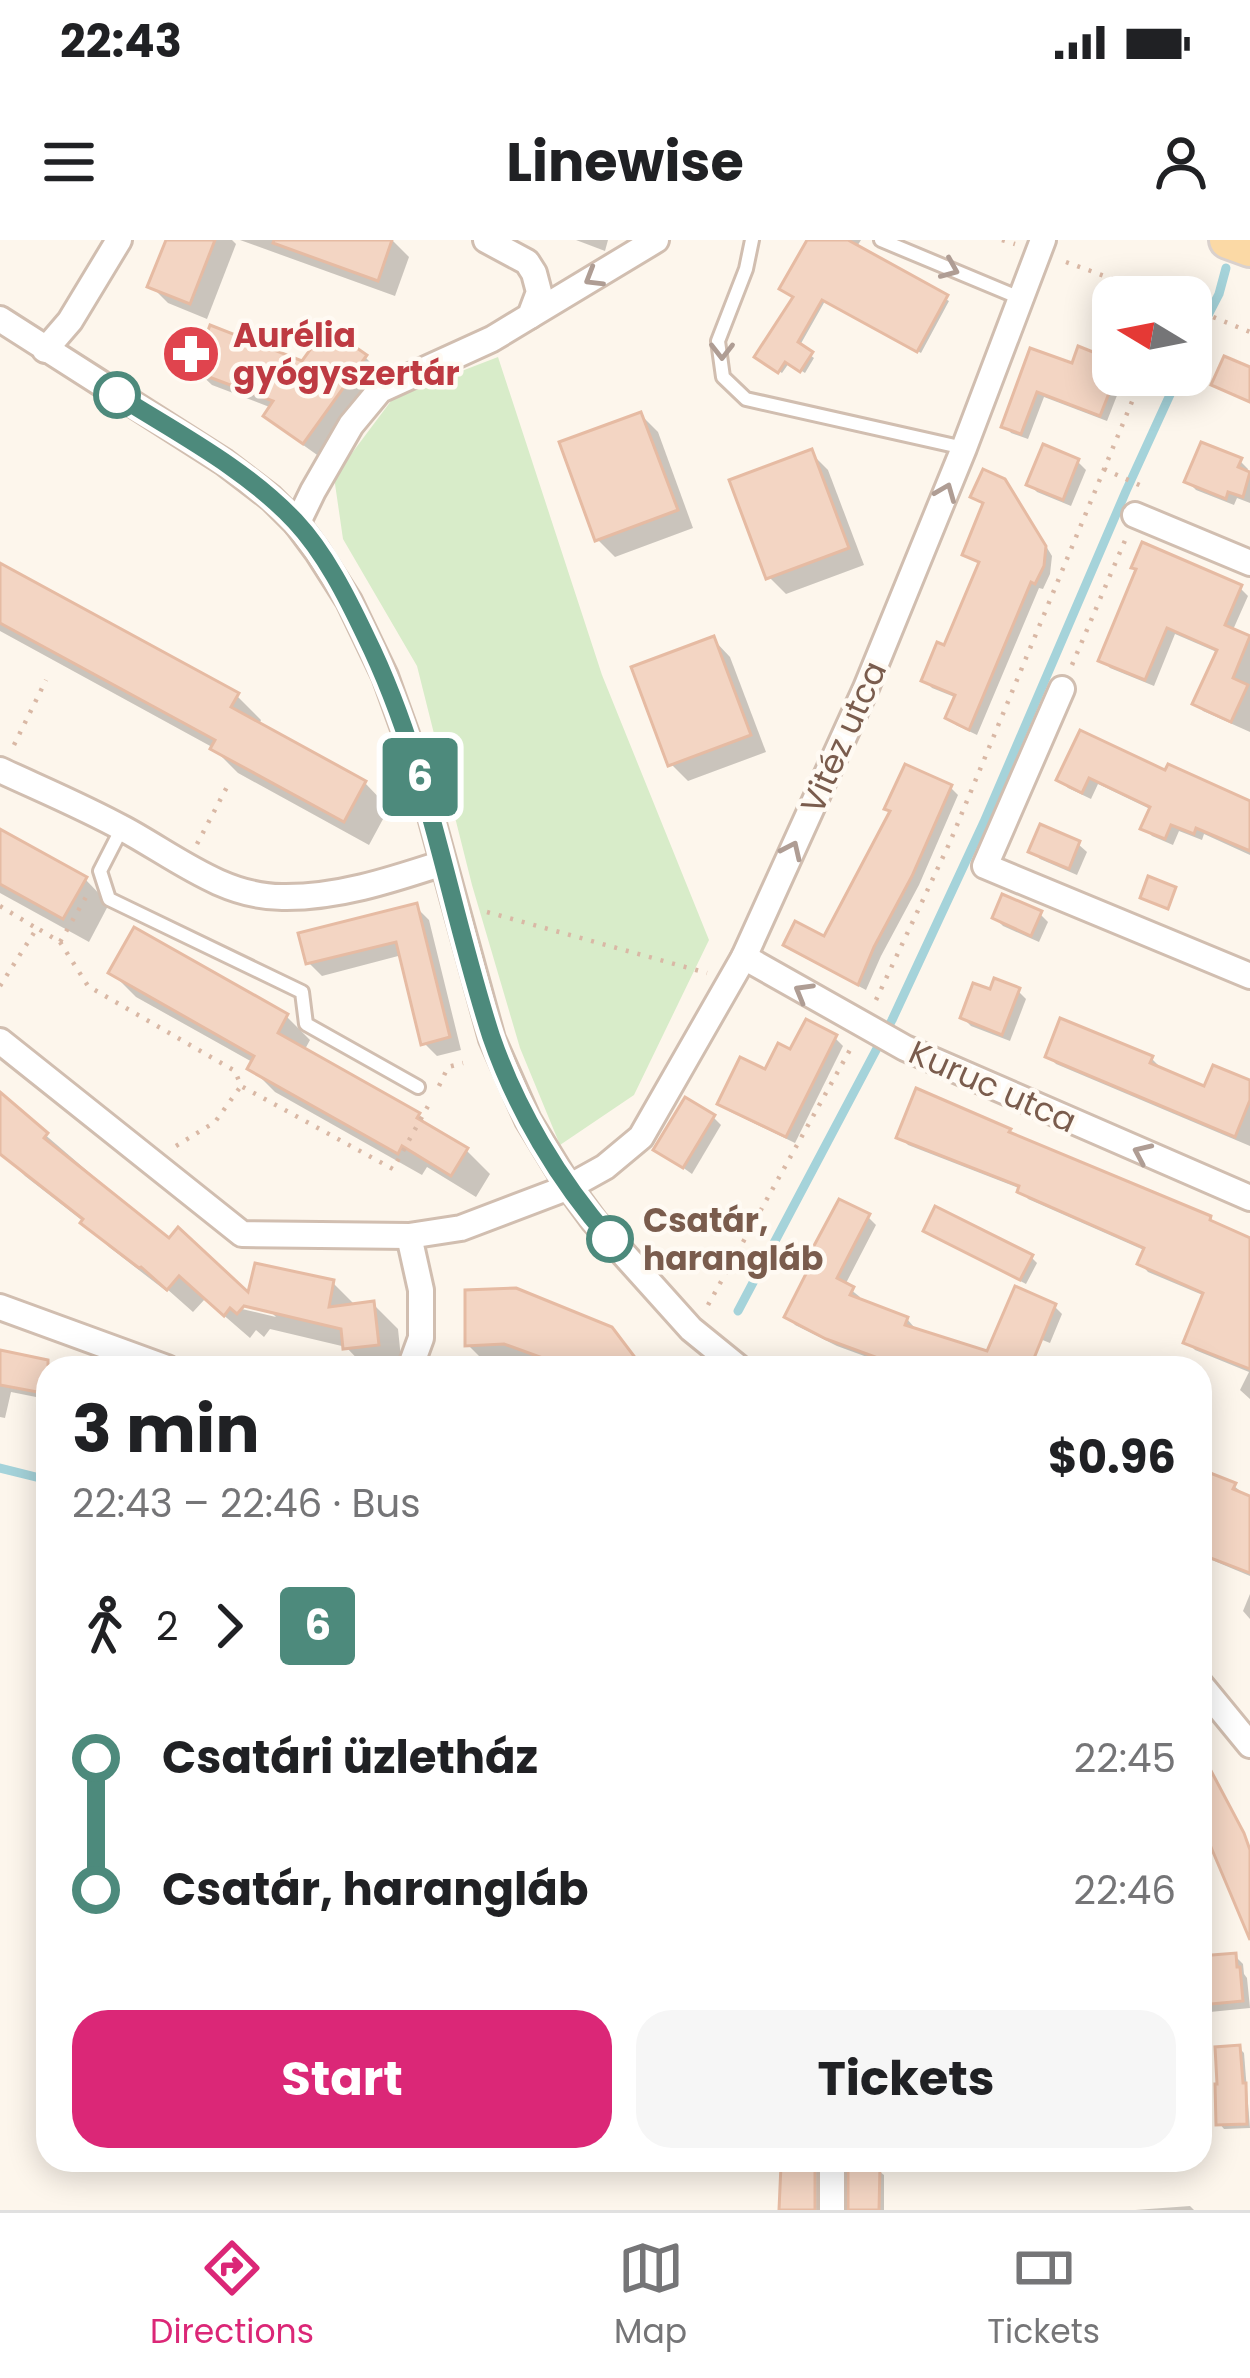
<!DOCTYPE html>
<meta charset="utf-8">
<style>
:root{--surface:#fff;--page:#f6f6f6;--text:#202124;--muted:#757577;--line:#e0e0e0;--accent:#db2777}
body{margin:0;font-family:Poppins,sans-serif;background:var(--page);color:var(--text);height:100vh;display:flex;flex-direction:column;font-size:45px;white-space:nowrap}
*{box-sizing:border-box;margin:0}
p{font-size:39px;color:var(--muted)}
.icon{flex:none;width:66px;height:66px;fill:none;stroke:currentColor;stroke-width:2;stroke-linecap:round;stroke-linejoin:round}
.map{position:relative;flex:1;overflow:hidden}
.panel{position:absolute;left:36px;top:1116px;width:1176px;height:816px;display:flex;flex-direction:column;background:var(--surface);border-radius:36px;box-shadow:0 6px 30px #0003}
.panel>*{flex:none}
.badge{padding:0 24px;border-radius:9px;font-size:42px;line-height:78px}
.needle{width:78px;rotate:280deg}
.tools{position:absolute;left:1092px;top:36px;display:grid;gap:24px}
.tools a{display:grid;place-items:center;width:120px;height:120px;border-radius:24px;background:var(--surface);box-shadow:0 6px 30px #0003;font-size:60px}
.map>.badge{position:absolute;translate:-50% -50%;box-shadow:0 0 0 6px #fff}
.legs{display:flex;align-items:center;gap:18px;height:132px;padding:0 36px;font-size:39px}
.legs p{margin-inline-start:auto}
.overview{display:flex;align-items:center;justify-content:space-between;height:204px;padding:0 36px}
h1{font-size:66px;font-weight:700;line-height:90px}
.primary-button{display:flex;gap:24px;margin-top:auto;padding:24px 36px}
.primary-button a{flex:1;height:138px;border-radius:36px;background:var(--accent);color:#fff;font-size:48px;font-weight:700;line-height:138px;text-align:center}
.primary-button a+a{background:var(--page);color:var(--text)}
ul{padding:0 36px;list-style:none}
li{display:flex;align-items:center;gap:42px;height:132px;font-size:45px}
li i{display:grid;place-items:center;width:18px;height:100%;margin:0 15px;background:currentColor}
li i::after{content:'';width:30px;height:30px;margin:-15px;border:9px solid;border-radius:50%;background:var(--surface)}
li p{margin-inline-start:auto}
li:first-child i{background:linear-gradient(#0000 50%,currentColor 0)}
li:last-child i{background:linear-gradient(currentColor 50%,#0000 0)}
.status{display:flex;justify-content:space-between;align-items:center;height:84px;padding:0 60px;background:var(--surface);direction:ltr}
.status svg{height:33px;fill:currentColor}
header{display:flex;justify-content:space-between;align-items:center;height:156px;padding:0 36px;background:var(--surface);font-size:54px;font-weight:700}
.menu{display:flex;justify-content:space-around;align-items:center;height:168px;border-top:3px solid var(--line);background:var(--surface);font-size:33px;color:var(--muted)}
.menu a{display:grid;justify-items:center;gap:6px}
.menu .on{color:var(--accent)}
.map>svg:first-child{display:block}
</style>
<div class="status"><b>22:43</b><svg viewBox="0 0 49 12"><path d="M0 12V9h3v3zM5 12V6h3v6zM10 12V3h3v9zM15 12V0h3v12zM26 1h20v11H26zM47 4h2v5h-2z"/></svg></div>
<header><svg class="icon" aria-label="menu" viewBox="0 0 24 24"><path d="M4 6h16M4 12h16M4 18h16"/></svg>Linewise<svg class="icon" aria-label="person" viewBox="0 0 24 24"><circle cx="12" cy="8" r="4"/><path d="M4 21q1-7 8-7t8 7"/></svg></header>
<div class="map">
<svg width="1250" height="1970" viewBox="0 0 1250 1970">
<rect width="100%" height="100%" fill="#fdf6ec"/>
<!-- green -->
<polygon fill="#d8ecc9" points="498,117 602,435 709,700 634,855 560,905 520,808 472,645 417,426 343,299 334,237 394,157"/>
<!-- shadow -->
<g fill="#0003" fill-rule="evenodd">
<polygon points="169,0 232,0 236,4 207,79 168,63 151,46"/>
<polygon points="240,0 392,0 409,17 395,56"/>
<polygon points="576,0 608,0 605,11"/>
<polygon points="810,0 861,0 856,8 949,61 921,113 825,61 799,107 814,118 805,133 789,123 782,133 761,120 796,57"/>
<polygon points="1032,112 1073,127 1113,123 1113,135 1125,135 1107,181 1044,157 1028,199 1011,193 1005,186"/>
<polygon points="365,117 380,132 320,217 282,190 267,175 272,168 212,145 196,130 303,124"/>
<polygon points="641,175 658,192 693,288 615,317 597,299"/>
<polygon points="811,213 828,230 864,325 786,354 769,337"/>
<polygon points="1240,221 1248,229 1246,234 1250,235 1250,263 1237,258 1234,265 1196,250 1188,242"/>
<polygon points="1078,222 1086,230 1071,266 1037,252 1029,244"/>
<polygon points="1004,241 1012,250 1052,316 1050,334 1043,349 1039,348 977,495 956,485 948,477 957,458 932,448 924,440 946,409 981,325 966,314 985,265 974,256"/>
<polygon points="0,326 237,456 261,480 259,485 365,543 389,568 369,605 238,533 212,507 0,391"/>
<polygon points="1240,348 1248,356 1232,392 1250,400 1250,492 1203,471 1196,463 1219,413 1175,394 1154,446 1110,428 1102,420"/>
<polygon points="713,399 730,417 766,512 688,541 671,524"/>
<polygon points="1082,494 1167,534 1250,563 1250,615 1204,594 1202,600 1179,591 1173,605 1152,596 1144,588 1152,570 1098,544 1091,559 1068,548 1060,540"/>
<polygon points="950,547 958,555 919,645 881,716 866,750 794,712 786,704 825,700"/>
<polygon points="0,592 85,639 109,664 89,702 0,653"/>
<polygon points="1078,604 1087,612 1077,635 1040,619 1032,611"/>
<polygon points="416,667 429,680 461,810 437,816 424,803 402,715 322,736 309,723"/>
<polygon points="1040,674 1048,682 1039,702 1003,686 995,678"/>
<polygon points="112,733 286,776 310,800 304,811 418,875 436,893 466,910 490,934 476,957 427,927 422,935 275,852 251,828 254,823 136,757"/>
<polygon points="1018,751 1026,759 1010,801 971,786 963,778 992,753"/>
<polygon points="835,798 843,806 795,903 729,871 721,863 792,813"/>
<polygon points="1048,816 1151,818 1159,826 1158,829 1206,850 1250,844 1250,906 1056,824"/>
<path d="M0,856L170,1002L249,1058L333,1043L356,1066L373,1064L398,1089L402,1128H366L346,1107L270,1089L264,1097L256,1090L250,1098L205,1059L193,1072L167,1049L166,1051L109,1007L84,982L25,936L1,911ZM230,1060L268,1069L276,1077L229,1066Z"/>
<polygon points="713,877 721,885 692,934 657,909"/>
<polygon points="1009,891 1016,899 1210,979 1218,987 1250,1001 1250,1159 1240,1150 1249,1132 1195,1110 1187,1102 1205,1056 1148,1032 1141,1024 1146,1011 1028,959 1021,949 908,905 900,897"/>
<polygon points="868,977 876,985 845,1045 860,1057 858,1061 907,1079 914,1087 913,1091 988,1115 1054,1066 1062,1074 1050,1103 1040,1099 1029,1128 897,1128 837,1106 795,1085 788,1077"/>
<polygon points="933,996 1031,1017 1037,1023 1026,1044"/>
<polygon points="611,1090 646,1128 491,1128 468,1105"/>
<polygon points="0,1113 42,1128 36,1157 11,1152 5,1178 0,1177"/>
<polygon points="1200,1232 1234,1246 1250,1259 1250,1336 1200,1315"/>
<polygon points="1250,1354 1250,1379 1243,1371"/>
<polygon points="1235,1716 1243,1724 1244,1734 1247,1738 1250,1768 1210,1772 1202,1764 1200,1719"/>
<polygon points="1239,1808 1244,1813 1250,1888 1224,1889 1219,1883"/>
<polygon points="788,1920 824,1920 820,1970 782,1970"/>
<polygon points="851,1920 877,1920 876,1929 884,1935 884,1970 851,1970"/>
<polygon points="1190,1966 1194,1970 1135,1970"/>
</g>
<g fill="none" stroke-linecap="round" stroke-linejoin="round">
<!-- stream -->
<g stroke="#a5d3da" stroke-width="9">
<polyline points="1191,108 1219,54 1226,28"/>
<polyline points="738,1071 892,780 984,582 1126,251 1179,135"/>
<polyline points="0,1228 48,1240"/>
</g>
</g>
<!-- building -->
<g fill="#f3d5c3" stroke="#e6bba3" stroke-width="3">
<polygon points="166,0 215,0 190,64 147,47"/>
<polygon points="274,0 392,0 378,41 273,3"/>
<polygon points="807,0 848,0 948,55 917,112 822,60 798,102 813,112 800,132 785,122 778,133 754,117 793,57 779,49"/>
<polygon points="210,85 302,121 320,96 328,101 334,92 367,115 303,204 263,176 273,161 193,131"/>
<polygon points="1078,106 1113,120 1113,143 1100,176 1037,152 1021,194 1001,187 1030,108 1072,123"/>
<polygon points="1224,116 1250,127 1250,162 1211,145"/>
<polygon points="641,172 678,270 595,301 559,202"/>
<polygon points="1201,202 1242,218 1238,227 1250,232 1243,257 1228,252 1226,259 1184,242"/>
<polygon points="1043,204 1079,219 1063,260 1026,245"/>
<polygon points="812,209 849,308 766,339 729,240"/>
<polygon points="983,229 1005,239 1046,306 1044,326 1035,344 1031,342 969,490 945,478 955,455 921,441 937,402 944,405 979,322 962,315 983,263 970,257"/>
<polygon points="1142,302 1242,345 1225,385 1250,396 1233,438 1248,445 1231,482 1192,464 1217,410 1167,388 1145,440 1098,421 1136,329 1131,328"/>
<polygon points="0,323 239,453 231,467 366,541 344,582 210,509 215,500 0,383"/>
<polygon points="714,396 751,495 668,526 631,427"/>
<polygon points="1080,490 1165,530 1168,524 1250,561 1250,611 1196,588 1194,594 1171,585 1165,599 1140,589 1150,567 1089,538 1082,553 1056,540"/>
<polygon points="905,524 952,545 912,636 874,707 858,745 783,705 795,681 824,696 890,571 884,569"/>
<polygon points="1040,584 1080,601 1069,629 1028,612"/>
<polygon points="0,589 87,637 63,679 0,644"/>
<polygon points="1148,636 1176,647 1168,669 1140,658"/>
<polygon points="1002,654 1042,671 1031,696 992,678"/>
<polygon points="417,663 450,797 421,805 396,702 306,724 298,693"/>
<polygon points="134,687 288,774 278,793 420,873 417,878 468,908 451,936 402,906 398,914 247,829 254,816 108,733"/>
<polygon points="994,738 1020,748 1002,795 960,778 973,743 990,749"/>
<polygon points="1060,778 1153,816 1150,823 1204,846 1213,825 1250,840 1250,860 1235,897 1045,817"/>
<polygon points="806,779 837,795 786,897 717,864 740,817 765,829 778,803 790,809"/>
<polygon points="916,848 1011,889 1009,892 1211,976 1210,980 1250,998 1250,1129 1183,1103 1203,1053 1137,1024 1144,1008 1017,952 1019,946 896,898"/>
<polygon points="0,852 48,893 44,898 169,998 178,987 248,1052 255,1023 334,1040 329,1067 374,1061 379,1105 343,1109 341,1089 244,1066 237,1074 230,1068 224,1076 179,1036 167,1050 141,1027 139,1028 80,983 83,979 0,914"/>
<polygon points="685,857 715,875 683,928 653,910"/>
<polygon points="839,959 870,974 837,1038 854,1047 850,1055 908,1077 905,1085 987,1111 1015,1046 1056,1064 1030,1128 905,1128 826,1099 784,1077 814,1018 809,1015"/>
<polygon points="935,966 1033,1015 1020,1040 923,991"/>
<polygon points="516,1048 612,1087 643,1128 570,1128 504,1104 465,1106 465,1050"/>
<polygon points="0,1110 48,1120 48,1154 0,1145"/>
<polygon points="1200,1229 1236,1243 1233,1249 1250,1256 1250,1333 1200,1314"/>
<polygon points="1200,1510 1244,1593 1250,1610 1250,1700 1200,1581"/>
<polygon points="1236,1713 1237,1727 1240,1727 1243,1761 1200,1765 1200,1716"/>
<polygon points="1240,1805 1243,1843 1246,1843 1247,1884 1216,1885 1215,1844 1217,1844 1215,1807"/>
<polygon points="848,1920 872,1920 872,1926 880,1926 879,1970 848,1970"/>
<polygon points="781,1925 815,1926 815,1970 779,1970"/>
</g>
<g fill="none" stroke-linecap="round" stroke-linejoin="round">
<defs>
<g id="lane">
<polyline points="752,0 746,29 718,101 723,137 746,159 964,208"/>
<polyline points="881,0 1020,58"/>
<polyline points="122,588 100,631 109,659 302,752 306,784 418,847"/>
</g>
<g id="street">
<polyline points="530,76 656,0"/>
<polyline points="0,79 224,222 271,258 297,284 317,311 349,361 385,436 416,522 492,799 528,880 569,947 594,981 691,1089 739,1128"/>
<polyline points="45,110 70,81 119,0"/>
<polyline points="1135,275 1250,323"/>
<polyline points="297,284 313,251 351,185 380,150 492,99 530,76 539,52 534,33 527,22 486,0"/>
<polyline points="1062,449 985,626 1250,736"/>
<path d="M0,530C41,549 84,567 124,589C174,616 223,657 282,657C337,658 391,640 443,623"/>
<polyline points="744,717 905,808 1250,958"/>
<polyline points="0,801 242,994 409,996 461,988 569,947 605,927 641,897 744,717 866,448 964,208 1043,0"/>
<polyline points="409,996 421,1050 421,1098 410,1128"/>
<polyline points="0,1067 167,1128"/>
<polyline points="1200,1444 1250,1505"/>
<polyline points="832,1970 832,1920"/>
</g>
<polyline id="primary" points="1228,0 1250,8"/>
</defs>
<!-- lane casing -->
<use href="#lane" stroke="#d1beb0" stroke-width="18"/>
<!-- street casing -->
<use href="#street" stroke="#d1beb0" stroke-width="30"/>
<!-- primary casing -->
<use href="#primary" stroke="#dad1cd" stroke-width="42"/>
<!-- path -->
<g stroke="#d9b8a5" stroke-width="4.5" stroke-dasharray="3 9" stroke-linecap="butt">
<polyline points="1002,0 1015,4"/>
<polyline points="1066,22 1162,57"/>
<polyline points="1191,68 1250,92"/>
<polyline points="1104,229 1146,248"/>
<polyline points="1072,425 1126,298"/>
<polyline points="14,505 46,440"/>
<polyline points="197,604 229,543"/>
<polyline points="0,666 36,688"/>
<polyline points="487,672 707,733"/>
<polyline points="60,702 88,746 235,831 241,846 393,929 428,866"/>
<polyline points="0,746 37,688 60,702 86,657"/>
<polyline points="876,760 950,602 1143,135"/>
<polyline points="439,846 448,827 463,823"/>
<polyline points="176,906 215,882 241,846"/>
<polyline points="708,1065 851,808"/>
</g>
<!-- lane -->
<use href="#lane" stroke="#fff" stroke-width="12"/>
<!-- street -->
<use href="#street" stroke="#fff" stroke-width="24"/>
<!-- primary -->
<use href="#primary" stroke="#fbd9a5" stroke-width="36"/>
</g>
<!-- one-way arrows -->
<defs><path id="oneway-chevron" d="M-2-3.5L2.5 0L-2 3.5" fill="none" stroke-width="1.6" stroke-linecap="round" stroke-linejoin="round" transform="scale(3)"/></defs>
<g stroke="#af9d94">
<use href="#oneway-chevron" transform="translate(950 29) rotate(23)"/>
<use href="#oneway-chevron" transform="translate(593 38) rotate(149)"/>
<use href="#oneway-chevron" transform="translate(722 111) rotate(90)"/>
<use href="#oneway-chevron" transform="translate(946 252) rotate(-68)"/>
<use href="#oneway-chevron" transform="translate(792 610) rotate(-65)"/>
<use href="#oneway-chevron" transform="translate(803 752) rotate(-150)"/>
<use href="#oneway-chevron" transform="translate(1142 913) rotate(-156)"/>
</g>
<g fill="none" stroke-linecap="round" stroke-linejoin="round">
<defs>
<path id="line-1" d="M117,155C177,193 245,228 295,281C325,313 347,357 366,397C428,523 448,663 491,796C516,869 559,941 610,999"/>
</defs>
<!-- line-1 casing -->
<use href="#line-1" stroke="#fff" stroke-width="27"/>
<!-- line-1 -->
<use href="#line-1" stroke="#4d8a7c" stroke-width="18"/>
</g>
<!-- icons -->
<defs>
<symbol id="pharmacy-disc" viewBox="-11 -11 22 22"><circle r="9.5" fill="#e0444e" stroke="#fffaf3"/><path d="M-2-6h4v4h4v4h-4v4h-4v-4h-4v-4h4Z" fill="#fff"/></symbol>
</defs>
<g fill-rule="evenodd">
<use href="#pharmacy-disc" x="158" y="81" width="66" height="66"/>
</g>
<!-- markers -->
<g fill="#fff" stroke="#4d8a7c" stroke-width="6">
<circle cx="117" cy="155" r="21"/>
<circle cx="610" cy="999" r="21"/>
</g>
<g text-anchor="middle" stroke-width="9" stroke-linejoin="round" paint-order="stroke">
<!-- health labels -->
<g font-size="33" font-weight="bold" fill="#be3a42" stroke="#fffaf3" text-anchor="start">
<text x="233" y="107">Aurélia<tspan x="233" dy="38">gyógyszertár</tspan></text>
</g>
<!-- street labels -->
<g font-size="33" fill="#7a5c4d" stroke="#fffaf3">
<text transform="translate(843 497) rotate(-66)" y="12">Vitéz utca</text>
<text transform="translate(993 846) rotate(24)" y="12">Kuruc utca</text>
</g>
<!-- stop labels -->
<g font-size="33" font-weight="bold" fill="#7a5c4d" stroke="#fffaf3" text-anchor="start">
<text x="643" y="992">Csatár,<tspan x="643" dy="38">harangláb</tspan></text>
</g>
</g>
</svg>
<div class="tools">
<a><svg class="needle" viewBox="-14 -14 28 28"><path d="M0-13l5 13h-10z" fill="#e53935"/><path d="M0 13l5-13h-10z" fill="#757577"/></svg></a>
</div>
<b class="badge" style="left:420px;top:537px;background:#4d8a7c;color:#fff">6</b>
<section class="panel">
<div class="overview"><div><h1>3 min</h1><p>22:43 – 22:46 · Bus</p></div><b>$0.96</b></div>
<div class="legs"><svg class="icon" aria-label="walk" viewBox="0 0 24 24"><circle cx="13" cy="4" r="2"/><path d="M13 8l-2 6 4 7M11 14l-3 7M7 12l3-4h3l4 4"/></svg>2<svg class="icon" aria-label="forward" viewBox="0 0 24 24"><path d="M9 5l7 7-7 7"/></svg><b class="badge" style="background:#4d8a7c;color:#fff">6</b></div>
<ul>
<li><i style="color:#4d8a7c"></i><b>Csatári üzletház</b><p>22:45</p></li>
<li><i style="color:#4d8a7c"></i><b>Csatár, harangláb</b><p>22:46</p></li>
</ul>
<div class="primary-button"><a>Start</a><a>Tickets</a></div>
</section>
</div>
<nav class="menu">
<a class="on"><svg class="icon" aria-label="directions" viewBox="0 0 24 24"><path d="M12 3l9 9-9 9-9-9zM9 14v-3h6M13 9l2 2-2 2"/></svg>Directions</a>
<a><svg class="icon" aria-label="map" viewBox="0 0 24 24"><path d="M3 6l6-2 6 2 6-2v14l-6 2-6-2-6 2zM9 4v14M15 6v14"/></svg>Map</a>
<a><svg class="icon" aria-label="tickets" viewBox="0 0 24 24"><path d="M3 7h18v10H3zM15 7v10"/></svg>Tickets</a>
</nav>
